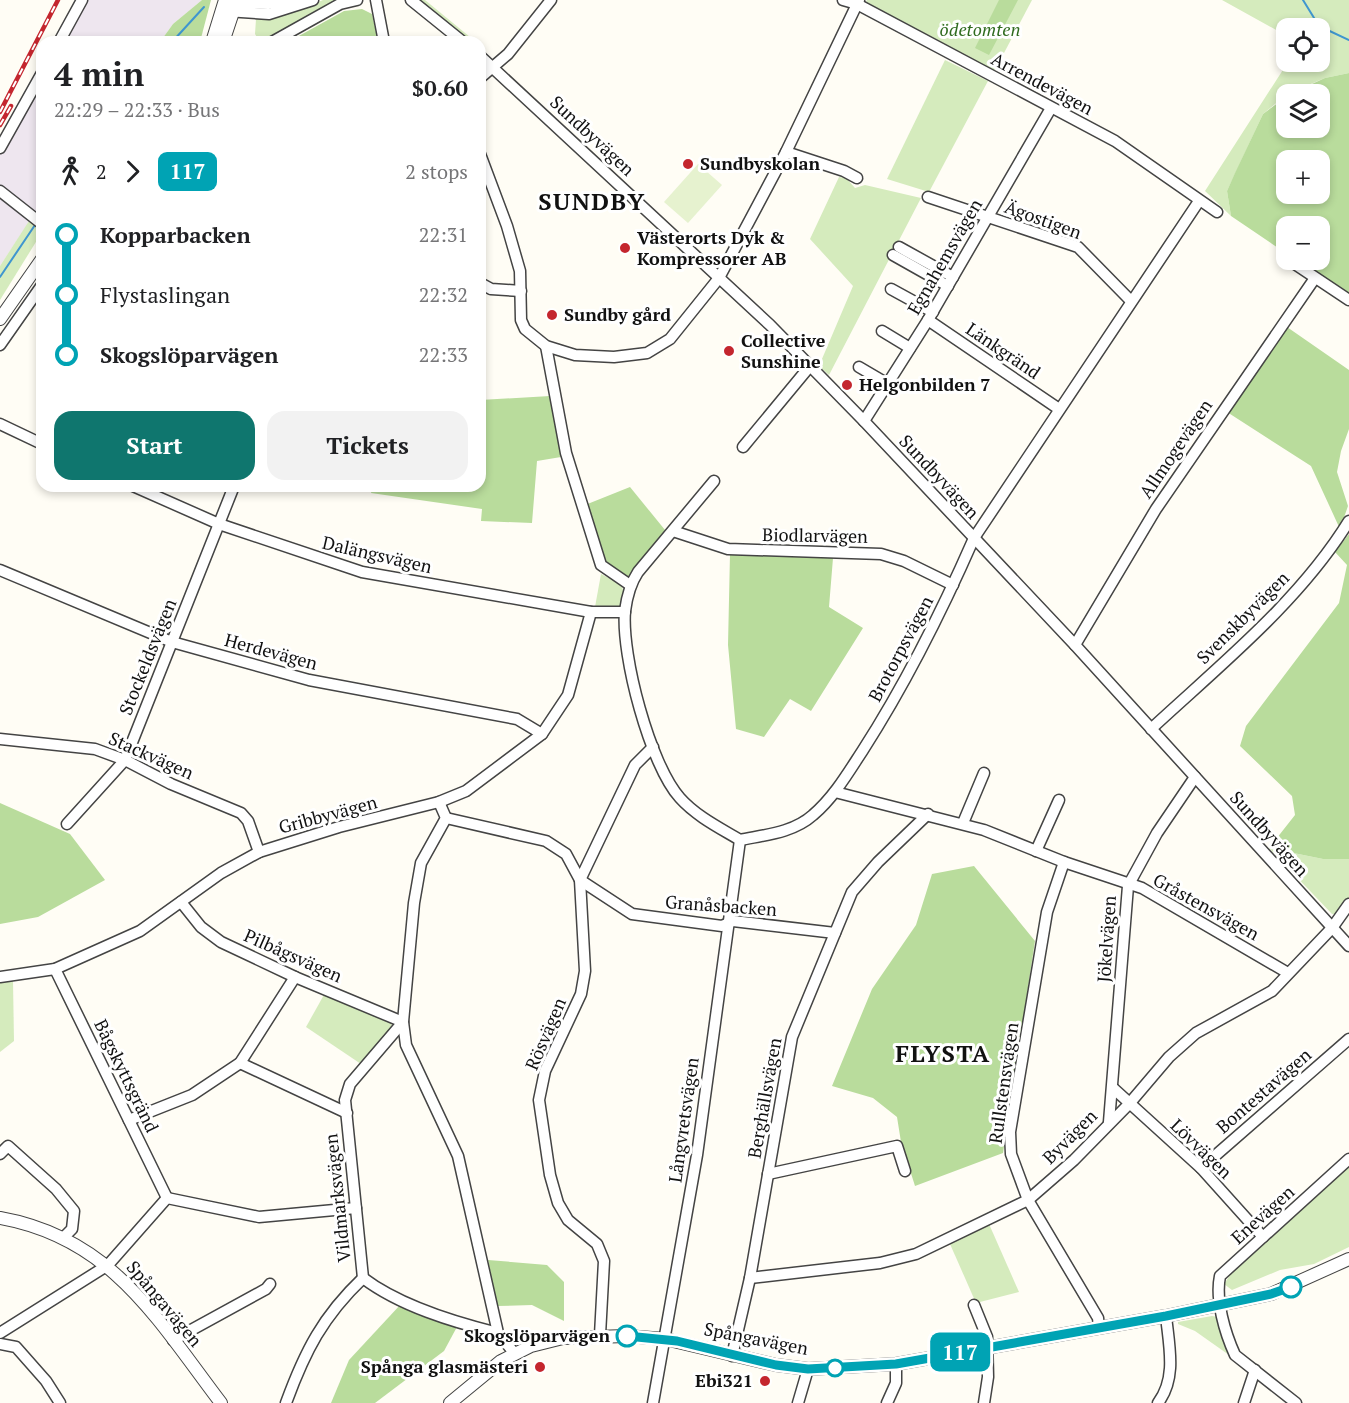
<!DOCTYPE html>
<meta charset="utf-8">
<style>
:root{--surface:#fff;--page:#f2f2f2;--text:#202124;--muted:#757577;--accent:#0f766e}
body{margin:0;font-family:"PT Serif",serif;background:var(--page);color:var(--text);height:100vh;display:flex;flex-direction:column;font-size:22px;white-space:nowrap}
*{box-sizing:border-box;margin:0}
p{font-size:20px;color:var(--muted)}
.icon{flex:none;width:33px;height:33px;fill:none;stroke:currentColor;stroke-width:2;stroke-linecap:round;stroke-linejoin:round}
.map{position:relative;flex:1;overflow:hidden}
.details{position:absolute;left:36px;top:36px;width:450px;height:456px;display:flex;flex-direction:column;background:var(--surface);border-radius:18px;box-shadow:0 3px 9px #0003}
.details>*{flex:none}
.badge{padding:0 12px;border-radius:9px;font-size:21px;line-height:39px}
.controls{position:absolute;left:1276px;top:18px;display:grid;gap:12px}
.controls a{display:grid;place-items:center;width:54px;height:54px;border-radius:12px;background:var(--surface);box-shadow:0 3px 9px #0003;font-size:30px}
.map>.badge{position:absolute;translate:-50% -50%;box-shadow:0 0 0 3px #fff}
.legs{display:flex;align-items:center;gap:9px;height:66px;padding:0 18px;font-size:20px}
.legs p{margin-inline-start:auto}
.head{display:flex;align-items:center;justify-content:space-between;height:102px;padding:0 18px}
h1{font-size:33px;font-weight:600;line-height:45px}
.cta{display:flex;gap:12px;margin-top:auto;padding:12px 18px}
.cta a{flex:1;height:69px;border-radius:18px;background:var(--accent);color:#fff;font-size:24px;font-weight:600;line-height:69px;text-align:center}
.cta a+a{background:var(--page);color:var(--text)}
ul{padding:0 18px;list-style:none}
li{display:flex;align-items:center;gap:21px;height:60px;font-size:22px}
li i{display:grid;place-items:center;width:9px;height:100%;margin:0 8px;background:currentColor}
li i::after{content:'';width:15px;height:15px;margin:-8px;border:4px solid;border-radius:50%;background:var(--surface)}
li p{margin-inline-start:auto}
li:first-child i{background:linear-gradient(#0000 50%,currentColor 0)}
li:last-child i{background:linear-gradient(currentColor 50%,#0000 0)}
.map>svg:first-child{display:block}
</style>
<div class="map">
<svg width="1349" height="1403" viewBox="0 0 1349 1403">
<rect width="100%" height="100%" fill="#fffdf5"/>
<!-- industrial -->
<g fill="#eee6ef">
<polygon points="77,0 202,0 173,24 160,42 55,42"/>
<polygon points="42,66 42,202 0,266 0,139"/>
</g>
<!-- green -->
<g fill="#d5ebbd">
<polygon points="323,0 338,0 265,42 260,42 255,34 256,19 294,12"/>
<polygon points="419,0 425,0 476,42 470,42"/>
<polygon points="867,0 1032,0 995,70 926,42 863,8"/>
<polygon points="1222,0 1349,0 1349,73 1325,78 1287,94 1263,114 1227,191 1231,216 1205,191 1288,62 1320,62 1320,28 1287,28 1287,36"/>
<polygon points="945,60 988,81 929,192 887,179"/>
<polygon points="839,177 846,178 855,188 865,185 921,198 829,375 819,366 853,286 810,239"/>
<polygon points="29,221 39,230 39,237 0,300 0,266"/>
<polygon points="601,574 621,584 624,593 620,606 595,607"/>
<polygon points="1269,848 1323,859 1349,859 1349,900 1339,914 1332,914"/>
<polygon points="13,981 14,1041 0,1052 0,983"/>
<polygon points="325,993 392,1022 391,1028 361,1064 306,1027"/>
<polygon points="1349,1165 1349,1247 1314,1264 1280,1270 1232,1290 1224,1284 1230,1275"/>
<polygon points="989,1224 1019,1292 976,1303 950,1244"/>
<polygon points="1212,1316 1218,1317 1229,1355 1195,1331 1178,1324 1178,1322"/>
</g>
<!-- forest -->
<g fill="#b9dc9c" fill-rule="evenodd">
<polygon points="202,0 211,0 200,42 160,42 173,24"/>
<polygon points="999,0 1018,0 989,55 975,48"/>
<polygon points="362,9 372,14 378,42 288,42 344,11"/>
<path d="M1349,73V296L1295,260H1320V226H1287V254L1231,216L1227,191L1235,173L1263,114L1287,96V128H1320V94H1290L1325,78ZM1287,160H1320V194H1287Z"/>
<polygon points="1287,327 1349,370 1349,429 1341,451 1337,472 1348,506 1340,529 1311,466 1227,412"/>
<polygon points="550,396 561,457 537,461 532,523 481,521 482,509 371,493 373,486 480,486 480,400"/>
<polygon points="630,487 665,530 627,578 605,562 585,505"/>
<polygon points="1349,534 1349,859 1323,859 1269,848 1295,815 1292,796 1240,746 1246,726 1339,603 1347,565 1335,552"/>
<polygon points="730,554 833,558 829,607 863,628 811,711 790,699 764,737 736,729 728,645"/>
<polygon points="0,803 70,834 105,880 38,917 0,924"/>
<polygon points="974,866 1035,941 1003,1153 915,1186 901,1142 897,1117 873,1098 832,1086 872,989 916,925 932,874"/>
<polygon points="488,1260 547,1265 564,1282 564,1321 532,1305 497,1306"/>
<polygon points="401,1304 458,1325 444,1351 375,1403 331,1403 349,1360"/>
</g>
<!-- pitch -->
<polygon fill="#e6f2cf" points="698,164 722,185 688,223 664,202"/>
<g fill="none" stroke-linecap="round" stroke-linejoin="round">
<!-- stream -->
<g stroke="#3f96cf" stroke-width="2">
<polyline points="1303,0 1319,26 1349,40"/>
<polyline points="172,42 204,7"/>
<polyline points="0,277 35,225"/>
</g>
<defs>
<g id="minor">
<polyline points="376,0 384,42"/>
<polyline points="411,0 463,42"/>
<polyline points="843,0 857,4 1115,141 1217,212"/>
<polyline points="231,3 268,4 296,0"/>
<polyline points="226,11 269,14 313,0"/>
<polyline points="59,42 82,0"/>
<polyline points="272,42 340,4 357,0"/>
<polyline points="480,56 770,325 864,421 1075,645 1349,946"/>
<polyline points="480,78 508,54 551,0"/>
<polyline points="0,148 42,73"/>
<polyline points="786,152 844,171 857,178"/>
<polyline points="480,154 507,226 520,271 521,320 525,329 546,346 575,355 614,357 647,353 670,339 719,278 786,152 859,0"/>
<polyline points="0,191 42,224"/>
<polyline points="928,197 1078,247 1130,300"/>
<polyline points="899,247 953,277"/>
<polyline points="893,255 948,286"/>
<polyline points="1289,260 1349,300"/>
<polyline points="480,283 491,289 521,291"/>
<polyline points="891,289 933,312"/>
<polyline points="928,320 1059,409"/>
<polyline points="882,331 910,348"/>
<polyline points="0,345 42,285"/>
<polyline points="546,346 566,453 601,565 630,585"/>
<polyline points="859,367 888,384"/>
<polyline points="864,421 928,320 1051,108"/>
<polyline points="0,424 42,444"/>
<polyline points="743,447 810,366"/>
<path d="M714,481L638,572C630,584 627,596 625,611C621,655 650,765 680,798C696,816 720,828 740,840C764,835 793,833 813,815C834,797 848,773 863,750C906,683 942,611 974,538L1199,201"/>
<polyline points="133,486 219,524 362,572 591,612 625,612"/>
<polyline points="673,531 728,549 881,554 904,561 953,585"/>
<polyline points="0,570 172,642 309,680 517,719 542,734"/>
<polyline points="1075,645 1156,509 1315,278"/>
<path d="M1151,729C1220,665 1299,602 1349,521"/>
<polyline points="0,739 95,749 125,760 171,784 241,813 248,821 259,852"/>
<polyline points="835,792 984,830 1064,862 1142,888 1288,973"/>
<polyline points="439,802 446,818 421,863 414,903 403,1022 406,1045 458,1156 498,1333 515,1354"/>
<polyline points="446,818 546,841 566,854 580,880 632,914 722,926 733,921 835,933"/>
<polyline points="963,823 984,773"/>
<polyline points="67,824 125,760 234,486"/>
<polyline points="1036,851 1059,800"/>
<polyline points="1064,862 1047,912 1010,1132 1011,1154 1028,1200 1098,1318 1099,1327"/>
<polyline points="181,902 201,927 221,942 295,977 403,1022 350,1084 345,1100 363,1278"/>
<polyline points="55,969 167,1198"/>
<polyline points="0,977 55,969 140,931 221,873 259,852 339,827 439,802 466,791 542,734 568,695 591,612"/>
<polyline points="240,1063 347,1113"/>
<polyline points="1113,1088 1201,1168 1263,1237"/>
<polyline points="129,1120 192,1095 240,1063 295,977"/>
<polyline points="1109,1122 1128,886 1157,833 1195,777"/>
<polyline points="0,1154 8,1146 56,1189 74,1211 72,1229 64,1237"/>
<polyline points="1201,1168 1349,1039"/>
<polyline points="768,1174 897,1146 905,1171"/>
<polyline points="167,1198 259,1217 356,1208"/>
<path d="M363,1278C400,1306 453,1322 498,1333"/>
<polyline points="750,1278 880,1263 916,1254 1028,1200 1074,1160 1129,1104 1169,1057 1196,1033 1272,991 1332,928 1349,904"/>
<polyline points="974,1305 987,1337 988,1377 984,1403"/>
<polyline points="0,1333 108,1265 167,1198"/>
<polyline points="600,1335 604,1261 597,1244 568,1220 558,1203 550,1175 539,1100 545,1071 581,994 585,971 580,880 635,765 653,747"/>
<polyline points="173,1340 266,1289 270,1284"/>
<polyline points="0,1344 16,1347 46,1381 60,1403"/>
<polyline points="732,1356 750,1278 792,1037 852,892 878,862 928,814"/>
<path d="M286,1403C305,1351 323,1316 363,1278"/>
<polyline points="653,1403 697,1155 740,840"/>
<polyline points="798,1403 808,1369"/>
<polyline points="887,1403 896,1383 896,1364"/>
<path d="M1158,1403C1177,1378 1169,1346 1166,1316"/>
<polyline points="1244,1403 1255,1370"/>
<path d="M1296,1403L1235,1355C1225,1333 1215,1300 1220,1276L1349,1159"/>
</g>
<g id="tertiary">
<polyline points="212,42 225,0"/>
<polyline points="223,42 237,0"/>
<polyline points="0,319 42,259"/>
<path d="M0,1218C112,1238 157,1319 221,1403"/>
<polyline points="450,1403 501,1361 531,1346 563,1338 626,1336 665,1339 776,1365 808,1369 896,1364 1166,1316 1271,1294 1349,1259"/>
</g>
</defs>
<!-- minor casing -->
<use href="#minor" stroke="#444" stroke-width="13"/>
<!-- tertiary casing -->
<use href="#tertiary" stroke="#444" stroke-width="14"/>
<!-- minor -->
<use href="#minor" stroke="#fff" stroke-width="10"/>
<!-- tertiary -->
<use href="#tertiary" stroke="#fff" stroke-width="12"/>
<defs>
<g id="rail">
<polyline points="0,112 58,0"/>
<polyline points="0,125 11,106"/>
</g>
</defs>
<!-- rail casing -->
<use href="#rail" stroke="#c4262e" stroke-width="4.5"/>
<!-- rail -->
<use href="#rail" stroke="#fff" stroke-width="2" stroke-dasharray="7" stroke-linecap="butt"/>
</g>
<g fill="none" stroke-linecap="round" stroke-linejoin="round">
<defs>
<polyline id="line-1" points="627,1336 677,1341 776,1365 808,1369 896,1364 1166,1316 1271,1294 1291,1287"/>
</defs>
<!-- line-1 casing -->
<use href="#line-1" stroke="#fff" stroke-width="14"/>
<!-- line-1 -->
<use href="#line-1" stroke="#00a3b4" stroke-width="9"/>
</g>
<!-- markers -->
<g fill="#c4262e" stroke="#fff" stroke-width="2">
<circle cx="688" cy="164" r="6"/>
<circle cx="625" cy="248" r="6"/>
<circle cx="552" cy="315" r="6"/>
<circle cx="729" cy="351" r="6"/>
<circle cx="847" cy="385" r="6"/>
<circle cx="540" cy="1367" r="6"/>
<circle cx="765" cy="1381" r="6"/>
</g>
<g fill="#fff" stroke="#00a3b4" stroke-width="3">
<circle cx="1291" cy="1287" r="10"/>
<circle cx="627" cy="1336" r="10"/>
<circle cx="835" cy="1368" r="8"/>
</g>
<g text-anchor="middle" stroke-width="6" stroke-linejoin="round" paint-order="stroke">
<!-- park labels -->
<g font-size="18" font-style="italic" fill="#2f6b1f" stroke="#fff">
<text x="980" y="36">ödetomten</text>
</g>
<!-- street labels -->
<g font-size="18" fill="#111" stroke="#fff">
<text transform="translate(1042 84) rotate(28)" y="6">Arrendevägen</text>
<text transform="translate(592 136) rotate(43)" y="6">Sundbyvägen</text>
<text transform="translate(1043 220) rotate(20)" y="6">Ägostigen</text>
<text transform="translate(945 257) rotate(-60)" y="6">Egnahemsvägen</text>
<text transform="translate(1003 351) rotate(34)" y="6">Länkgränd</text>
<text transform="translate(1176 449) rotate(-56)" y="6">Allmogevägen</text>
<text transform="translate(939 477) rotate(47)" y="6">Sundbyvägen</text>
<text transform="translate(815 536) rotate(1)" y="6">Biodlarvägen</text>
<text transform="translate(377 555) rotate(13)" y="6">Dalängsvägen</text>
<text transform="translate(1243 618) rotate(-45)" y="6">Svenskbyvägen</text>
<text transform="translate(901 649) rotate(-62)" y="6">Brotorpsvägen</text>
<text transform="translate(271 652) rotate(15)" y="6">Herdevägen</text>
<text transform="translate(148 657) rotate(-68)" y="6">Stockeldsvägen</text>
<text transform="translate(151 756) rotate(24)" y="6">Stackvägen</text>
<text transform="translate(328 815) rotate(-15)" y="6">Gribbyvägen</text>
<text transform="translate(1269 834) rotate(48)" y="6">Sundbyvägen</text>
<text transform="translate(721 906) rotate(4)" y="6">Granåsbacken</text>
<text transform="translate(1206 907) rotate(29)" y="6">Gråstensvägen</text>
<text transform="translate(1107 939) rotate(-86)" y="6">Jökelvägen</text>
<text transform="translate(293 956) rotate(24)" y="6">Pilbågsvägen</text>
<text transform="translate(546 1034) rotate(-67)" y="6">Rösvägen</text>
<text transform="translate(126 1076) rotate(64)" y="6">Bågskyttsgränd</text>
<text transform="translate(1004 1083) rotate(-82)" y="6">Rullstensvägen</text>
<text transform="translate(1264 1091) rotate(-41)" y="6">Bontestavägen</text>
<text transform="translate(765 1098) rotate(-80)" y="6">Berghällsvägen</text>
<text transform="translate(684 1120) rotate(-82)" y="6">Långvretsvägen</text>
<text transform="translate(1070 1137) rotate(-45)" y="6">Byvägen</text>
<text transform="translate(1201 1149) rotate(44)" y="6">Lövvägen</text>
<text transform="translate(338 1198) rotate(-96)" y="6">Vildmarksvägen</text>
<text transform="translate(1263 1215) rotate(-42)" y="6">Enevägen</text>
<text transform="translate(164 1304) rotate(50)" y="6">Spångavägen</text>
<text transform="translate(756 1339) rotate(11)" y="6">Spångavägen</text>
</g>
<!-- poi labels -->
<g font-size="18" font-weight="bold" fill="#111" stroke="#fff" text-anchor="start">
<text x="700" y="170">Sundbyskolan</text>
<text x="637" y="244">Västerorts Dyk &amp;<tspan x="637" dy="21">Kompressorer AB</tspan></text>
<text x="564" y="321">Sundby gård</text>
<text x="741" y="347">Collective<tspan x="741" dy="21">Sunshine</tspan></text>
<text x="859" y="391">Helgonbilden 7</text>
<text x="528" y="1373" text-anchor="end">Spånga glasmästeri</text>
<text x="753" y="1387" text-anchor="end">Ebi321</text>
</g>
<!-- stop labels -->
<g font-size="18" font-weight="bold" fill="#111" stroke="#fff" text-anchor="end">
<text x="610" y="1342">Skogslöparvägen</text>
</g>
<!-- district labels -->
<g font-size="24" font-weight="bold" letter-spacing="1.5" fill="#111" stroke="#fff">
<text x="592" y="210">SUNDBY</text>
<text x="943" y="1062">FLYSTA</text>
</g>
</g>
</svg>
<div class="controls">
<a><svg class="icon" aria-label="locate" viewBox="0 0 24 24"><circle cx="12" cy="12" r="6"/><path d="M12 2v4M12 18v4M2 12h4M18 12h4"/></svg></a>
<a><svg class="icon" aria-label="layers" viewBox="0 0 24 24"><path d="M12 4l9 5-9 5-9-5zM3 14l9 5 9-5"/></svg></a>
<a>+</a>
<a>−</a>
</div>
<b class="badge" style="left:960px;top:1352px;background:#00a3b4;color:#fff">117</b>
<section class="details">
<div class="head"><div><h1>4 min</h1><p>22:29 – 22:33 · Bus</p></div><b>$0.60</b></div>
<div class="legs"><svg class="icon" aria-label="walk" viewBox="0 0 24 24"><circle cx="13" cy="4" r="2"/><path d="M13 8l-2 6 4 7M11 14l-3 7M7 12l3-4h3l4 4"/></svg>2<svg class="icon" aria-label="forward" viewBox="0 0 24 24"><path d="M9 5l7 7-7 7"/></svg><b class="badge" style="background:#00a3b4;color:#fff">117</b><p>2 stops</p></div>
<ul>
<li><i style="color:#00a3b4"></i><b>Kopparbacken</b><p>22:31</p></li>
<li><i style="color:#00a3b4"></i><span>Flystaslingan</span><p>22:32</p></li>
<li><i style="color:#00a3b4"></i><b>Skogslöparvägen</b><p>22:33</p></li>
</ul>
<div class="cta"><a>Start</a><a>Tickets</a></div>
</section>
</div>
